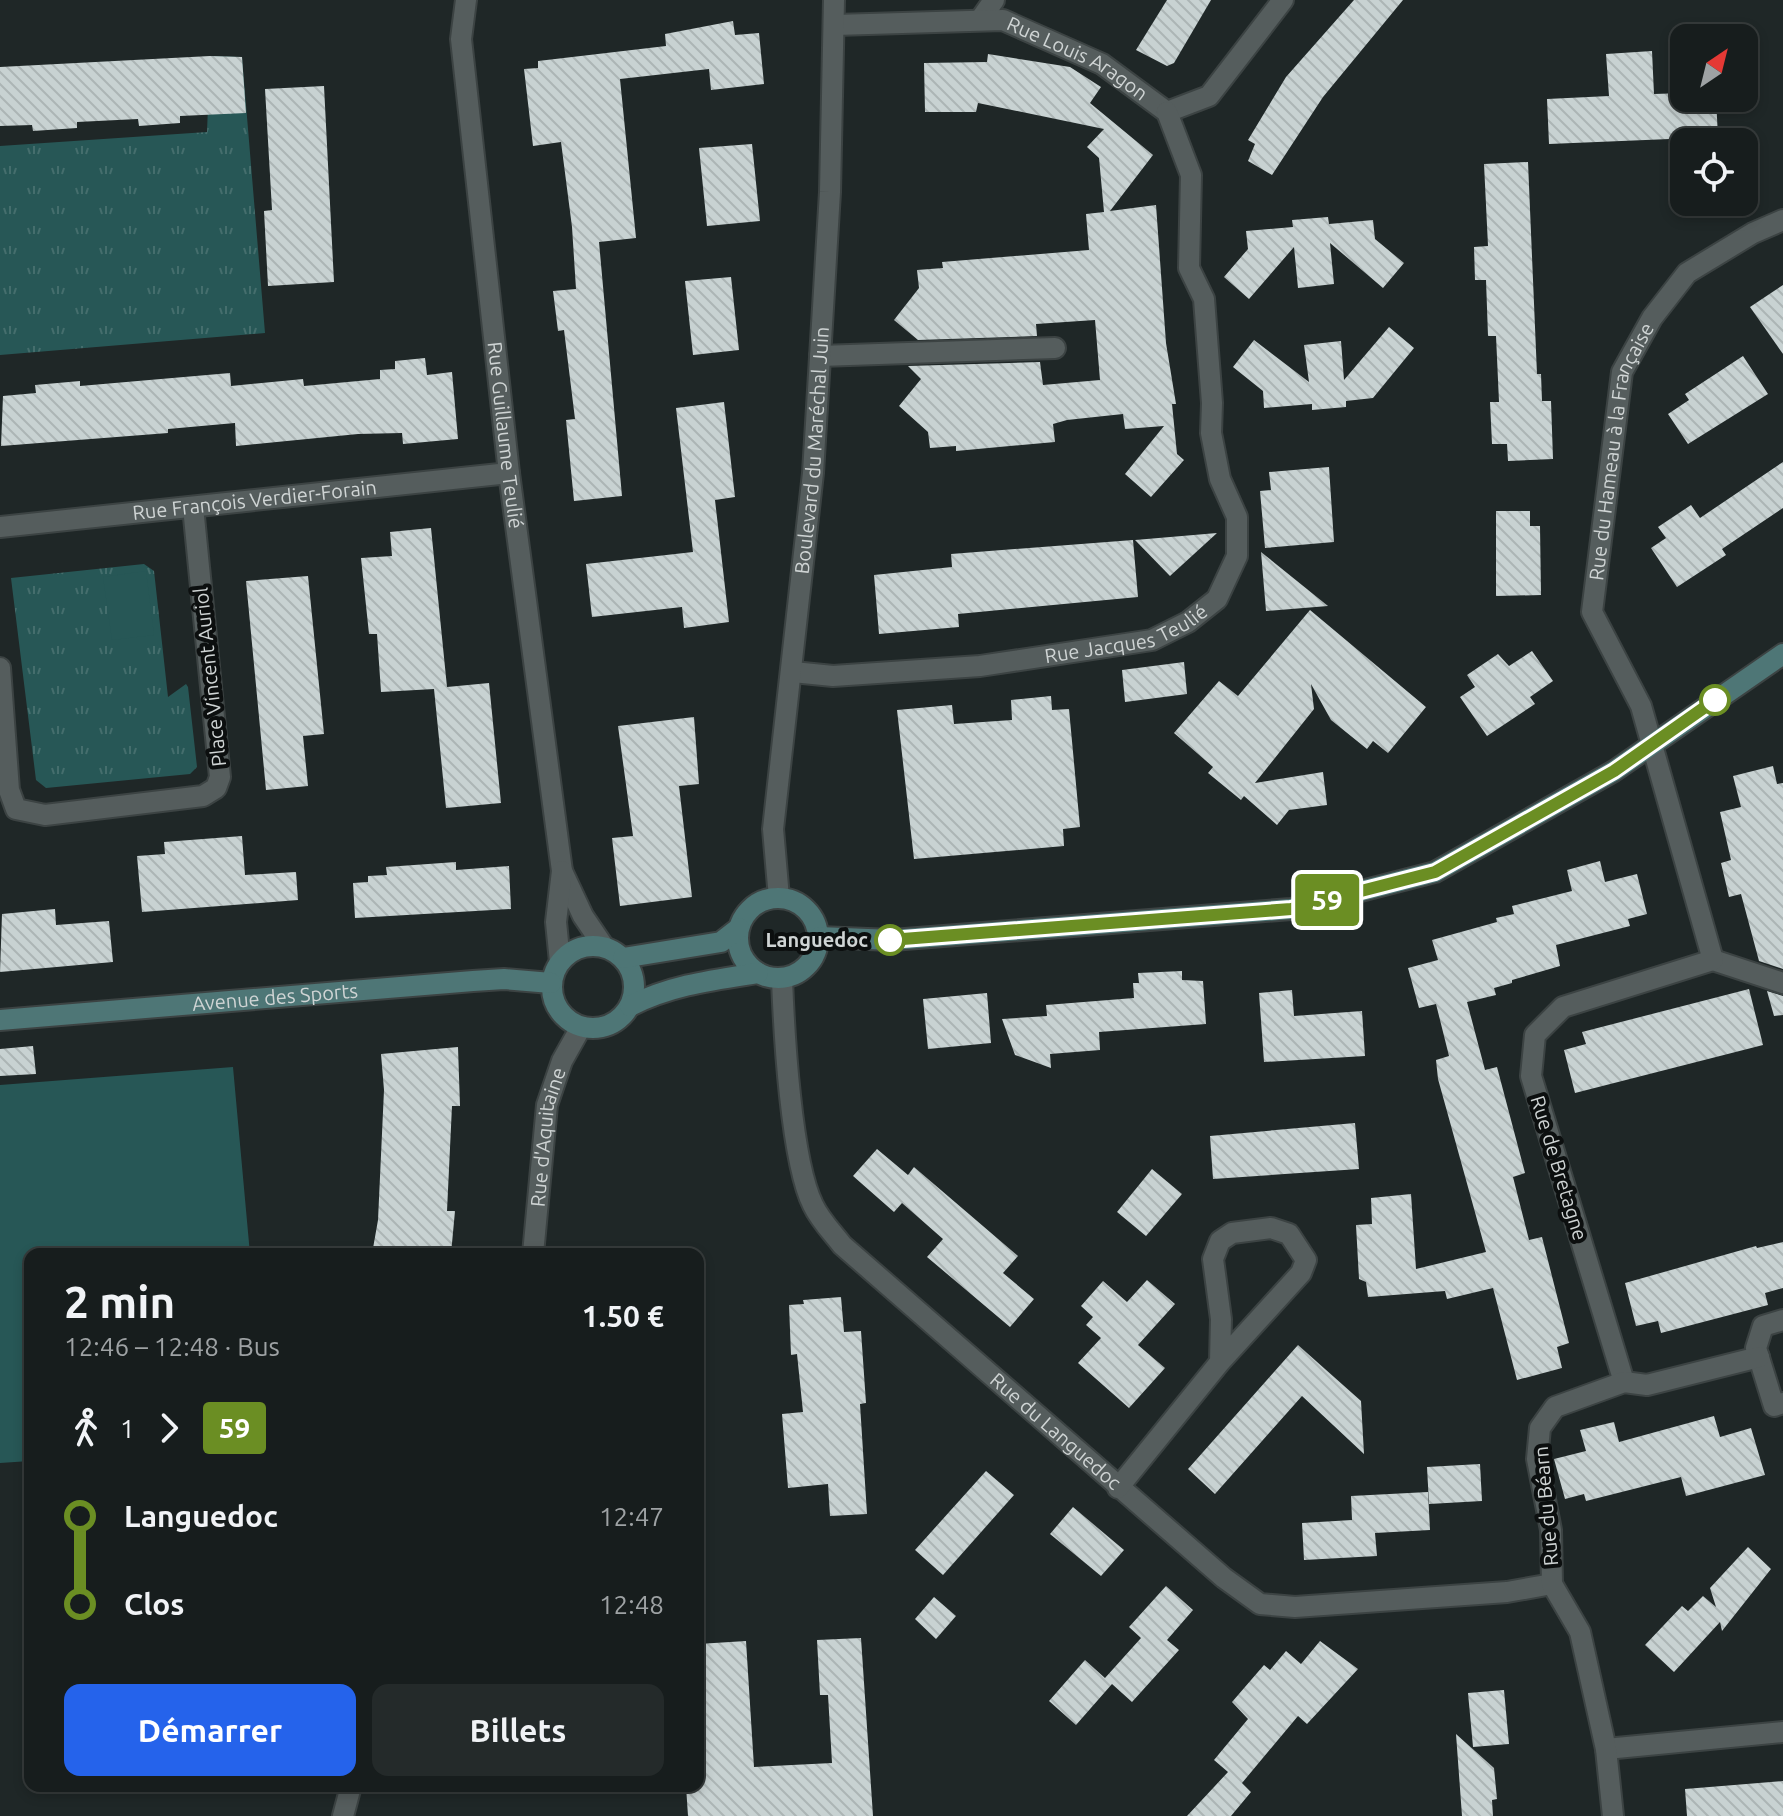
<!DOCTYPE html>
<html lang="fr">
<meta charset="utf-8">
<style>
:root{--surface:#171d1d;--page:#242a2a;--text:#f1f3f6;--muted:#9ea2a4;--line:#363b3b;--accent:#2563eb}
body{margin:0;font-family:Ubuntu,sans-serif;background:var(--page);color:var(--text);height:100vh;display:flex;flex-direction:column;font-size:30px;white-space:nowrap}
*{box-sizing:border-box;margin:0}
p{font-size:26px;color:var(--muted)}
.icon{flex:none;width:44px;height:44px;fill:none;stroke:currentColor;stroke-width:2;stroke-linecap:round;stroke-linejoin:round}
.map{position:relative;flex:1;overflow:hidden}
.sheet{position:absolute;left:24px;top:1248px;width:680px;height:544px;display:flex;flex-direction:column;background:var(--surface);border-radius:16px;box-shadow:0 4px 12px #0003,0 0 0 2px var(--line)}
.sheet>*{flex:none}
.badge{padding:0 16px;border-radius:6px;font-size:28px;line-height:52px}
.needle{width:52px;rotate:35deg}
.fabs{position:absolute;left:1670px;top:24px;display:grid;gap:16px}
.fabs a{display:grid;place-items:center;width:88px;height:88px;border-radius:16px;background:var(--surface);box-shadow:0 4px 12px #0003,0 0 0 2px var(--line);font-size:40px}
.map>.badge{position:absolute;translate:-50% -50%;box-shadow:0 0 0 4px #fff}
.legs{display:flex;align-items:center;gap:12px;height:88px;padding:0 40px;font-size:26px}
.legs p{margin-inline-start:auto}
.summary{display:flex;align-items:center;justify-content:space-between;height:136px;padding:0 40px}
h1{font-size:44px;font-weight:700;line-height:60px}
.button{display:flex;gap:16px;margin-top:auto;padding:16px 40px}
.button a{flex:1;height:92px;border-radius:16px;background:var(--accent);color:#fff;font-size:32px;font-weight:700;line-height:92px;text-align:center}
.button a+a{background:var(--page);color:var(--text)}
ul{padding:0 40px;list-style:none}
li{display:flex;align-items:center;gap:28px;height:88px;font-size:30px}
li i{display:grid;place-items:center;width:12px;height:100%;margin:0 10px;background:currentColor}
li i::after{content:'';width:20px;height:20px;margin:-10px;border:6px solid;border-radius:50%;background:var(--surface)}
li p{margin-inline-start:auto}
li:first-child i{background:linear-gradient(#0000 50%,currentColor 0)}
li:last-child i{background:linear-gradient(currentColor 50%,#0000 0)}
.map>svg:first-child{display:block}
</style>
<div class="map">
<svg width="1783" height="1816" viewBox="0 0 1783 1816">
<defs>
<pattern id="grass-tufts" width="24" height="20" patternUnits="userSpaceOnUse" patternTransform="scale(2)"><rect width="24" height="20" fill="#275756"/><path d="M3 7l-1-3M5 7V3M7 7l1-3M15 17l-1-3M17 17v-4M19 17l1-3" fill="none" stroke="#456e6d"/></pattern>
<pattern id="building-back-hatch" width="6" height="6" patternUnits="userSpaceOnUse" patternTransform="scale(2)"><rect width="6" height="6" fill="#c8d2d2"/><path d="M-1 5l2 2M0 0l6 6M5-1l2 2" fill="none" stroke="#acb5b5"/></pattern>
</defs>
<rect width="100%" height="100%" fill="#1f2727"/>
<!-- grass -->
<g fill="url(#grass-tufts)">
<polygon points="210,56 242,57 265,333 0,355 0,146 207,132"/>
<polygon points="144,564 154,571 168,697 186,684 188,687 197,767 190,774 46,788 36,780 11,578"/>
</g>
<!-- pitch -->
<g fill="#275756">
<polygon points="146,571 154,635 112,640 103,577"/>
<polygon points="233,1067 250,1254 30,1254 30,1461 0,1463 0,1085"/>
</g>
<!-- building -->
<g fill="url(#building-back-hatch)">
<polygon points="1167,0 1211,0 1174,63 1167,66 1136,50"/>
<polygon points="1354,0 1403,0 1323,97 1272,175 1248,161 1255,144 1248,140 1286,77"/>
<polygon points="733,21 735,35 759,33 764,84 711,90 709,69 620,79 636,238 599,242 622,496 574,501 566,420 575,419 564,330 558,331 553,291 576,289 572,227 561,142 533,146 524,69 538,68 538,61 666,46 665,34"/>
<polygon points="1652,51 1654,94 1684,93 1684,98 1716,98 1718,137 1549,144 1547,99 1609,96 1606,54"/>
<polygon points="988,54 1070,67 1101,87 1090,103 1153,155 1110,211 1156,205 1166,343 1176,404 1172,404 1177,454 1184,460 1151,497 1125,474 1164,426 1125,429 1123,414 1067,420 1053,424 1055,442 956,451 956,446 930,448 928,432 899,406 921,379 908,366 1040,362 1043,385 1100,380 1095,320 1036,324 1037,336 918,340 894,320 919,288 917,270 943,268 942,262 1089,250 1086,214 1104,212 1099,158 1087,147 1104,129 978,103 976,112 925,112 924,63 987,62"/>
<polygon points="210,56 242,57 246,113 180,116 180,123 139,126 138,119 77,122 77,128 33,131 32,125 0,126 0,67"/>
<polygon points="324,86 334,282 268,286 264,211 272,210 265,89"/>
<polygon points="752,144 760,221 707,226 699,148"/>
<polygon points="1528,162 1537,374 1541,374 1542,401 1551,401 1553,459 1508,461 1507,444 1492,444 1490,402 1499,402 1496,336 1488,336 1486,280 1475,280 1474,247 1488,246 1484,164"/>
<polygon points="1328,217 1329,224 1373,220 1375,239 1404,263 1383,288 1330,243 1334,284 1298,288 1294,247 1249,299 1224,277 1248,249 1246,231 1293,227 1292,220"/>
<polygon points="731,277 739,350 693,355 685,281"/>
<polygon points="1783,285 1783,354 1750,307"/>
<polygon points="1389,327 1414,348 1373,398 1346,401 1346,407 1312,410 1312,404 1264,408 1263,391 1233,367 1254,340 1309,382 1304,345 1341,341 1344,380"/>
<polygon points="1743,356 1768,394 1688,444 1668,414 1689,400 1685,394"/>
<polygon points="425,358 427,375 452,372 458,439 403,444 402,433 358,434 236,446 235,423 168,429 168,433 1,446 3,396 36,393 35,385 80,381 80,386 230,373 231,386 303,379 304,386 380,379 380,370 395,369 395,361"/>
<polygon points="724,402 735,497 715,500 729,622 684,628 682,607 592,617 586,564 693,552 676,408"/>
<polygon points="1783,462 1783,508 1722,549 1726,555 1677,587 1651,548 1666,538 1658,527 1691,505 1700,518"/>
<polygon points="1329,467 1334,542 1265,548 1260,491 1271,490 1269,472"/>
<polygon points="1496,511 1530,511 1530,526 1540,526 1541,595 1496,596"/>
<polygon points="431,528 447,687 489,683 501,803 446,808 434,689 381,692 377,634 369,634 361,558 392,556 390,532"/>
<polygon points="1217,533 1170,576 1135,540"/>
<polygon points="1133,540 1138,597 958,614 959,627 879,634 874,575 952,567 951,554"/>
<polygon points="1261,552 1328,606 1266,611"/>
<polygon points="308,576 324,734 303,736 308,786 266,790 246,581"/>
<polygon points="1310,610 1426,707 1388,753 1373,741 1367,749 1331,720 1311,684 1314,709 1255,783 1323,772 1327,805 1289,810 1277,825 1244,796 1241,800 1208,773 1213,767 1174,733 1219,681 1238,696"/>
<polygon points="1532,651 1553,681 1530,697 1535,704 1487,736 1460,697 1475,687 1467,675 1498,654 1509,666"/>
<polygon points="1184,662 1187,694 1125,702 1122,670"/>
<polygon points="1051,696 1052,710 1069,709 1080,827 1063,829 1064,846 914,859 897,710 952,705 954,724 1012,720 1011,700"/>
<polygon points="694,717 699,784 679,786 692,897 620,906 612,838 633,836 618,726"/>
<polygon points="1773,766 1777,784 1783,783 1783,969 1759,961 1741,894 1729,897 1721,863 1731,860 1720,812 1741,807 1733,776"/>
<polygon points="242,836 245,875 296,872 298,900 142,912 137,856 165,854 164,842"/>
<polygon points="1600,861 1605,882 1637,874 1647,914 1628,919 1630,926 1556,945 1560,966 1512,980 1512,983 1494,988 1496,995 1467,1002 1485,1070 1497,1067 1525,1173 1513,1177 1529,1240 1542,1237 1569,1343 1557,1347 1562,1368 1517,1380 1493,1288 1447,1299 1445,1291 1368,1297 1366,1282 1359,1279 1356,1225 1372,1224 1371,1198 1411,1194 1416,1269 1486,1252 1438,1079 1436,1060 1449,1056 1436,1004 1419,1008 1408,968 1438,960 1432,940 1497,922 1496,918 1514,914 1512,906 1572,891 1567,870"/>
<polygon points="456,862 456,870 509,866 511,909 355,918 353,883 368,882 368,876 387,875 386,867"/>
<polygon points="55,909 56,925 109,921 113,962 0,972 2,914"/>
<polygon points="1182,971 1182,980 1203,981 1206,1024 1099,1032 1100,1050 1050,1054 1051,1068 1015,1055 1002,1019 1047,1016 1046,1005 1134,998 1133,983 1139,983 1138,973"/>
<polygon points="1749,989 1763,1045 1575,1093 1564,1050 1586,1044 1582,1032"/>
<polygon points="1292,990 1294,1016 1362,1011 1365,1056 1264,1062 1259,993"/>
<polygon points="1767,991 1783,996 1783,1015 1774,1016"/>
<polygon points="987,993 991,1043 928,1049 923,999"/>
<polygon points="33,1046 36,1074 0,1076 0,1049"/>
<polygon points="458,1047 460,1106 452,1106 447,1211 455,1211 451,1254 372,1254 378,1220 384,1090 381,1054"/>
<polygon points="1355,1123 1359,1169 1213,1179 1210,1136"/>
<polygon points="877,1149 908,1175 914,1167 1018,1256 1003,1273 1034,1299 1010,1327 927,1257 943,1239 902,1203 894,1212 853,1176"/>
<polygon points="1152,1169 1182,1194 1146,1236 1117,1212"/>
<polygon points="1783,1242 1783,1288 1765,1293 1768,1305 1661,1333 1658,1321 1636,1326 1625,1283 1756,1246 1757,1248"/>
<polygon points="1147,1280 1175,1304 1138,1345 1165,1368 1129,1408 1078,1363 1101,1338 1086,1325 1093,1317 1081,1306 1103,1281 1127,1302"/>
<polygon points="841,1297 844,1332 861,1331 866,1403 860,1404 867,1514 830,1516 828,1484 788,1488 782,1414 803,1412 797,1354 791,1355 789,1305 804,1304 803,1300"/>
<polygon points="1298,1345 1361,1401 1364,1454 1302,1396 1215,1494 1188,1469"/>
<polygon points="1714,1416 1720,1437 1751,1428 1765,1475 1686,1496 1681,1477 1586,1501 1584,1494 1565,1499 1554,1459 1586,1451 1580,1430 1614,1422 1619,1442"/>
<polygon points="1480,1464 1482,1501 1429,1504 1427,1467"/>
<polygon points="986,1471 1014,1495 943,1575 915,1550"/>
<polygon points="1428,1492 1430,1530 1375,1533 1377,1556 1304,1560 1302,1523 1352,1520 1351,1496"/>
<polygon points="1073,1507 1124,1550 1101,1576 1050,1534"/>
<polygon points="1748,1547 1771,1569 1722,1631 1720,1622 1674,1672 1645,1645 1682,1606 1688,1611 1703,1596 1716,1607 1710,1588"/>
<polygon points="1166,1586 1193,1610 1167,1640 1179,1650 1132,1702 1112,1684 1076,1725 1049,1701 1085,1660 1105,1678 1141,1638 1129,1627"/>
<polygon points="934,1597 956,1616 936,1639 915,1619"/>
<polygon points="861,1638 873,1816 688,1816 686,1786 698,1786 698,1644 746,1641 754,1767 832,1763 828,1695 820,1695 817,1640"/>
<polygon points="1320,1641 1358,1669 1307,1724 1298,1716 1242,1783 1251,1792 1231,1816 1187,1816 1228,1772 1214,1760 1248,1719 1232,1702 1264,1665 1270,1670 1286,1651 1301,1664"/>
<polygon points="1504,1690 1509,1744 1473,1747 1468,1693"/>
<polygon points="1456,1734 1494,1768 1497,1799 1492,1800 1493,1816 1462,1816"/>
<polygon points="1783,1781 1783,1816 1687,1816 1685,1789"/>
</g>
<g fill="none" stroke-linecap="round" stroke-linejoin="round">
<defs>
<g id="minor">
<path id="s1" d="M466,0L461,39L509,473L562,871L583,916L604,947"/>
<polyline points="980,20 994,0"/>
<path id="s2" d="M835,25L1003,20L1102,64L1167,112"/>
<polyline points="1167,112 1209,96 1283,0"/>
<polyline points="820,356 1055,348"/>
<path id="s3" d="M0,527L509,473"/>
<polyline points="0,668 9,790 16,809 45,815 203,796 216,788 220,777 193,507"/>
<path id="s4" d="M793,672L833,676L980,666L1152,640L1188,622L1217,599L1237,556V517L1220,479L1211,433L1212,403L1204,299L1189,268L1191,175L1167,112"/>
<path id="s5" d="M779,898L773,829L813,473L830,192L834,0"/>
<polyline points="1713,960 1783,983"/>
<polyline points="560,962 556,922 562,871"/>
<path id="s6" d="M782,979C784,1032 791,1161 813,1205C820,1220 832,1232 842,1245L1224,1578L1260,1604L1295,1607L1507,1592L1552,1584"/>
<path id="s7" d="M533,1254L547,1105L562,1061L581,1027"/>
<polyline points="1783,1320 1763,1326 1756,1348 1774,1406 1783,1403"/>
<path id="s8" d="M1624,1382L1531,1076L1535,1035L1563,1007L1713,960L1641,706L1592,612L1622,372L1652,318L1687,273L1753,233L1783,220"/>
<polyline points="1118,1488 1220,1362 1301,1273 1306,1260 1289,1234 1271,1228 1232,1233 1220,1241 1213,1259 1221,1319 1220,1362"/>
<polyline points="1606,1749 1783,1732"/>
<polyline points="343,1816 351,1786"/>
<polyline points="1613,1816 1606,1749 1580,1632 1552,1584 1551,1530 1537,1459 1540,1428 1555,1407 1624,1382 1647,1385 1759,1357"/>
</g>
<g id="secondary">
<circle cx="778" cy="938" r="40"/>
<polyline points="819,937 892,940 1291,909 1435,872 1614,771 1783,654"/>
<circle cx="593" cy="987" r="41"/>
<polyline points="623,958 721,942 739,928"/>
<path d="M630,1006C671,985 713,980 758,973"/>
<path id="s9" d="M0,1020L473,981L504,979L551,983"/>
</g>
</defs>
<!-- minor casing -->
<use href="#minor" stroke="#3c4343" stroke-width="24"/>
<!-- secondary casing -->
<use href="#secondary" stroke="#3c4343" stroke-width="24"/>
<!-- minor -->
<use href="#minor" stroke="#555d5d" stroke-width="20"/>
<!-- secondary -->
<use href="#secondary" stroke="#4e7676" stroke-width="20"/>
</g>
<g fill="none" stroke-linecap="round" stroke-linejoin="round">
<defs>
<polyline id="line-1" points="890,940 1291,909 1435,872 1614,771 1715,700"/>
</defs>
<!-- line-1 casing -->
<use href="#line-1" stroke="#fff" stroke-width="18"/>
<!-- line-1 -->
<use href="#line-1" stroke="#6b8e23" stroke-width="12"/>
</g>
<!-- markers -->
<g fill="#fff" stroke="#6b8e23" stroke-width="4">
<circle cx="1715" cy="700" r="14"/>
<circle cx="890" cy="940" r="14"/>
</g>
<g text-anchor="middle" stroke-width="8" stroke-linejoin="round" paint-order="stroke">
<!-- street labels -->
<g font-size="20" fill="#cfd4d4" stroke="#0c0f0f">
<text dy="7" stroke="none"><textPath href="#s2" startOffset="252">Rue Louis Aragon</textPath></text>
<text dy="7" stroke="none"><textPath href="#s1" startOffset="438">Rue Guillaume Teulié</textPath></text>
<text dy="7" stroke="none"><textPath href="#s5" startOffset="450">Boulevard du Maréchal Juin</textPath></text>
<text dy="7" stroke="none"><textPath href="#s8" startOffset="1092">Rue du Hameau à la Française</textPath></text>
<text dy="7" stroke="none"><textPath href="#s3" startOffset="256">Rue François Verdier-Forain</textPath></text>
<text dy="7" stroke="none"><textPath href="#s4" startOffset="338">Rue Jacques Teulié</textPath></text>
<text transform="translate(210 677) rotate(-96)" y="7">Place Vincent Auriol</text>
<text dy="7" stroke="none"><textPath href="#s9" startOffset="276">Avenue des Sports</textPath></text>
<text dy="7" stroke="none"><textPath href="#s7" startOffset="118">Rue d'Aquitaine</textPath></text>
<text transform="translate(1559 1168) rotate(73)" y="7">Rue de Bretagne</text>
<text dy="7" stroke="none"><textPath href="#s6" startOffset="562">Rue du Languedoc</textPath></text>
<text transform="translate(1546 1506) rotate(-95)" y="7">Rue du Béarn</text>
</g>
<!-- stop labels -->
<g font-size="20" font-weight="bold" fill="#cfd4d4" stroke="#0c0f0f" text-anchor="end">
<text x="868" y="947">Languedoc</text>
</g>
</g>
</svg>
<div class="fabs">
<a><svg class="needle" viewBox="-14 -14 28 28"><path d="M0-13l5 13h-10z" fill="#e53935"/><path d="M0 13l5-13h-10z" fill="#9ea2a4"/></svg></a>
<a><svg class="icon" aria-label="locate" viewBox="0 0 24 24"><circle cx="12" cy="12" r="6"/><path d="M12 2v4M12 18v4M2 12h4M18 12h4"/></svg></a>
</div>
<b class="badge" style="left:1327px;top:900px;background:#6b8e23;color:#fff">59</b>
<section class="sheet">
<div class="summary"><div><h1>2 min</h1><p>12:46 – 12:48 · Bus</p></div><b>1.50 €</b></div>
<div class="legs"><svg class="icon" aria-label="walk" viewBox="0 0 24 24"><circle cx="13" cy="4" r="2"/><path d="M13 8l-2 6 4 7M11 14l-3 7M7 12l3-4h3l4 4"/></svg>1<svg class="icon" aria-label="forward" viewBox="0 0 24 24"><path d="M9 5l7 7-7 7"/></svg><b class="badge" style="background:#6b8e23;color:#fff">59</b></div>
<ul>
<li><i style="color:#6b8e23"></i><b>Languedoc</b><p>12:47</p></li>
<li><i style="color:#6b8e23"></i><b>Clos</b><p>12:48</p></li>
</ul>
<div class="button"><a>Démarrer</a><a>Billets</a></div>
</section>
</div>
